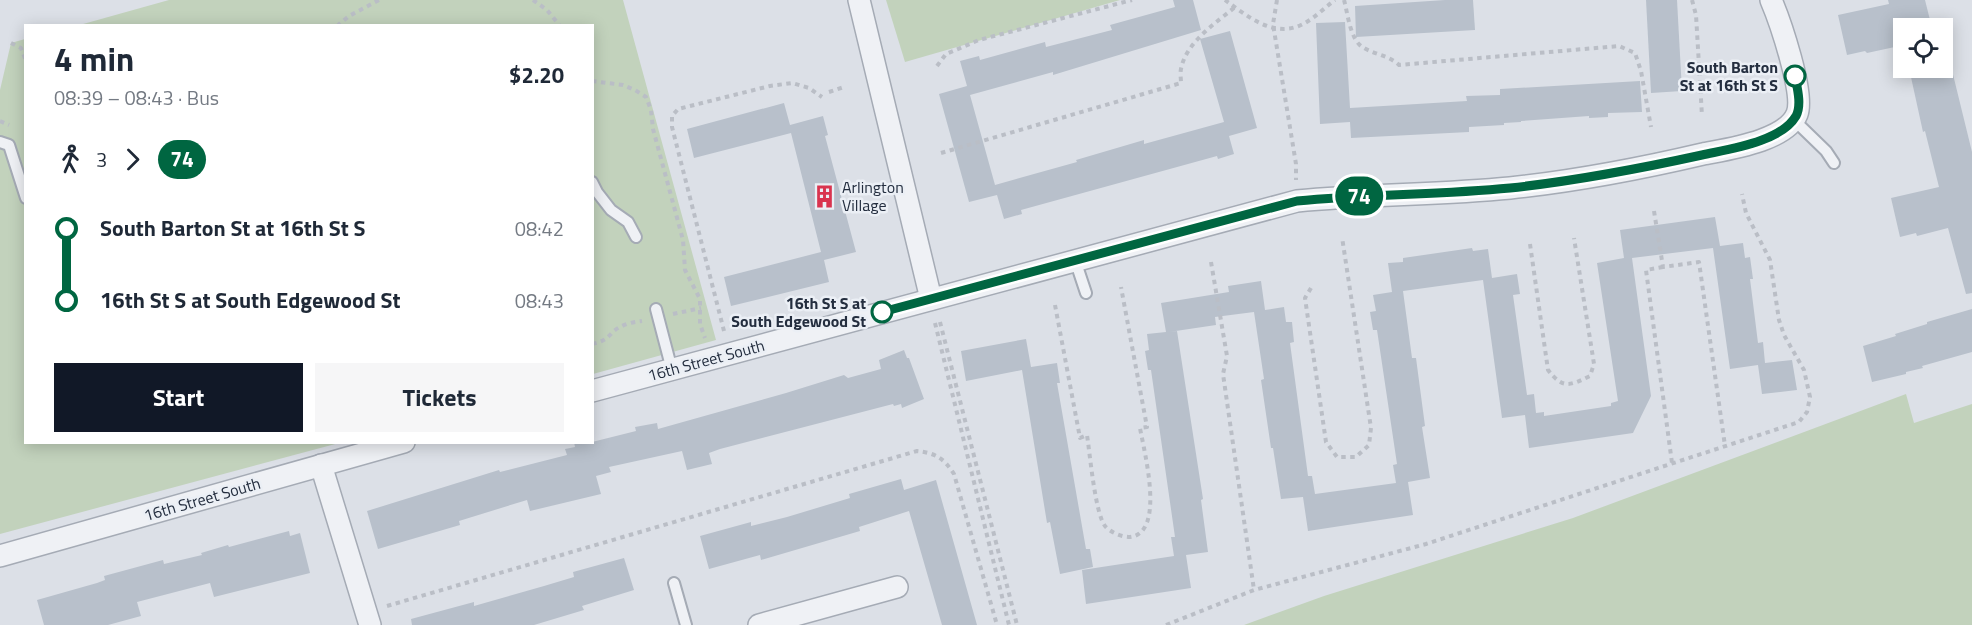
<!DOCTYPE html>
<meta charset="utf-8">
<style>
:root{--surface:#fff;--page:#f6f6f7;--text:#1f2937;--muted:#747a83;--accent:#111827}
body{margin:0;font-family:"Titillium Web",sans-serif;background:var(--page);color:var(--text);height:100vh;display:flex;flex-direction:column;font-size:22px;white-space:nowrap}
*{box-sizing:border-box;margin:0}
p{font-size:20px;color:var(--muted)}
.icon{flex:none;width:33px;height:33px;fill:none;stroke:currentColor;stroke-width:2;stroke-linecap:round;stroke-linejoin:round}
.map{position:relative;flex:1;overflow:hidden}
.sheet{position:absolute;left:24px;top:24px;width:570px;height:420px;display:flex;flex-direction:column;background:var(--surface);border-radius:0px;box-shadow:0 3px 15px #0003}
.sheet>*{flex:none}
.badge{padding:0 12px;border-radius:20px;font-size:21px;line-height:39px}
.tools{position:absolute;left:1893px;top:18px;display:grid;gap:12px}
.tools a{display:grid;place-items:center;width:60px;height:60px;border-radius:0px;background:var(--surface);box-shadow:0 3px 15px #0003;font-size:30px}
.map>.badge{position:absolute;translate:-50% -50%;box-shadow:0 0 0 3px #fff}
.legs{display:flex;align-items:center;gap:9px;height:66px;padding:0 30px;font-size:20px}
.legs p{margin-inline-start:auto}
.overview{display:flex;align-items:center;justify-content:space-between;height:102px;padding:0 30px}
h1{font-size:33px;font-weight:700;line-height:45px}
.action{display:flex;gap:12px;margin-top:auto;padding:12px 30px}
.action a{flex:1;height:69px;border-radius:0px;background:var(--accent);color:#fff;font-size:24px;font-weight:700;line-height:69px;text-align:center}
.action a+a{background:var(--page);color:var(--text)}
ul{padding:0 30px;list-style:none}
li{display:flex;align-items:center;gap:21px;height:72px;font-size:22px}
li i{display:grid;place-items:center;width:9px;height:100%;margin:0 8px;background:currentColor}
li i::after{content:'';width:15px;height:15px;margin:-8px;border:4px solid;border-radius:50%;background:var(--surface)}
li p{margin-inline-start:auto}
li:first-child i{background:linear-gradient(#0000 50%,currentColor 0)}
li:last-child i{background:linear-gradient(currentColor 50%,#0000 0)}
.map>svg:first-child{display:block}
</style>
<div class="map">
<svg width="1972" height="625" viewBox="0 0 1972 625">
<rect width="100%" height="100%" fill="#dce0e7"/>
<!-- green -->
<g fill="#c2d2bc">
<polygon points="169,0 623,0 716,340 593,374 592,26 76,26"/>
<polygon points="886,0 1120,0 905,62"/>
<polygon points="25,39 26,442 339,443 0,534 0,90 11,43"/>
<polygon points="1906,394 1914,423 1972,404 1972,625 1244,625 1324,596 1573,518"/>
</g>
<!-- building -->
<g fill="#b8c0cb">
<polygon points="1173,0 1193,0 1201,30 1053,75 1053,72 970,95 995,185 1077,162 1076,160 1144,140 1144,144 1224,122 1200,39 1230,31 1257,128 1229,136 1234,154 1218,159 1217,156 1021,210 1022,214 1004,219 997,195 969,202 939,94 967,86 960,61 979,56 980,60 1045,42 1046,47 1112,30 1110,25 1175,7"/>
<polygon points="1445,0 1473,0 1475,30 1356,37 1355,6"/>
<polygon points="1646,0 1677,0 1682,91 1651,93"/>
<polygon points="1888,0 1925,0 1932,28 1904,28 1904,45 1867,53 1865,51 1847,55 1838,15 1889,4"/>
<polygon points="1345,22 1350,108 1467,101 1466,96 1500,95 1500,89 1640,81 1642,112 1608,113 1608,117 1589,118 1589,116 1521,121 1521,122 1504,123 1504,125 1469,127 1469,132 1351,138 1350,122 1320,124 1316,23"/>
<polygon points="1948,54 1972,152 1972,293 1966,294 1948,228 1917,236 1916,233 1900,237 1891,198 1939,187 1925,131 1923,132 1909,68 1942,68 1942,55"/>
<polygon points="784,103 790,125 823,116 828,135 825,136 856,252 824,260 829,282 731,306 724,277 821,252 791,133 694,158 687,129"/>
<polygon points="1715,217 1720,246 1743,243 1745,258 1750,257 1753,279 1750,279 1758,343 1763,342 1765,363 1792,360 1797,390 1762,394 1758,365 1730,369 1713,248 1632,258 1651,396 1633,433 1529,448 1525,415 1502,418 1483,280 1403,291 1412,358 1416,358 1425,426 1422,427 1430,478 1408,482 1413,515 1308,531 1303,497 1281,499 1273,448 1271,448 1261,380 1264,379 1254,312 1215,317 1216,325 1169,332 1177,331 1203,499 1201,500 1208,552 1186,555 1191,588 1086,604 1082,570 1174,556 1171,537 1175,537 1151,370 1148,370 1145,351 1149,350 1147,334 1166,332 1161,303 1229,292 1228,286 1261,281 1265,310 1284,307 1286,322 1292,322 1294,342 1290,343 1308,476 1312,476 1315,494 1396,483 1393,465 1397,464 1377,330 1373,330 1370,312 1376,311 1373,295 1392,292 1388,263 1403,262 1403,258 1472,248 1473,251 1488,249 1492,278 1517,274 1520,294 1513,295 1527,395 1534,394 1536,413 1544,412 1544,416 1611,406 1611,403 1618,401 1597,263 1624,258 1620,230"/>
<polygon points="1972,309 1972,352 1922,366 1923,368 1906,372 1906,374 1872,382 1863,346 1896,336 1895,334 1927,324 1927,322"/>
<polygon points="1026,339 1031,367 1057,363 1060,383 1057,383 1086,549 1090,549 1093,567 1060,574 1050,522 1047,523 1022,370 966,381 961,351"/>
<polygon points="904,350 907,358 909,358 924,399 902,408 901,404 894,406 893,404 720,449 709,453 712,464 687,470 682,451 609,467 611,472 596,476 601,494 530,511 527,500 459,521 460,525 378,549 367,511 499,470 500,472 567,455 565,449 575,447 574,442 592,442 636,431 635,427 657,423 658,429 786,393 844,375 848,378 881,369 879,360"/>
<polygon points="901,479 904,490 936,480 977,625 942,625 909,511 859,527 860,531 761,560 760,555 709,569 700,536 751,522 751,526 787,517 850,498 849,494"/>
<polygon points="289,531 290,536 300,533 310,573 214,597 210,583 137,602 141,616 108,625 44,625 37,600 97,583 105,580 104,576 163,560 164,564 202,555 201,553 228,545 229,547"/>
<polygon points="624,558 634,590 582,606 584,610 534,625 412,625 411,619 474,602 474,606 544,586 574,577 573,572"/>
</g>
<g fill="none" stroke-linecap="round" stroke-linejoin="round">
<defs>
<g id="lane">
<polyline points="1793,119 1826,151 1834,163"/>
<polyline points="0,142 9,145 26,198"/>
<polyline points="592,182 597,192 611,210 628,222 636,237"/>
<polyline points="1075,260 1086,293"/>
<polyline points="656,309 672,370"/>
<polyline points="674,583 686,625"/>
</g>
<g id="street">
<polyline points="859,0 931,299"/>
<path d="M592,391L1297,201C1368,194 1439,195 1510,188C1576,181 1639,169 1703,154C1728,149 1786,141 1797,114C1805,94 1780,21 1771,0"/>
<polyline points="321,465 370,625"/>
<polyline points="0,556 404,442"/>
<polyline points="759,625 897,587"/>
</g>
</defs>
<!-- lane casing -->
<use href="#lane" stroke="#a5abb5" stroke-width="14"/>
<!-- street casing -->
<use href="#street" stroke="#a5abb5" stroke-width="24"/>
<!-- path -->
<g stroke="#babec6" stroke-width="4" stroke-dasharray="4.5 4.5" stroke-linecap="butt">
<polyline points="533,0 547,10 560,26"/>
<path d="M1225,0C1247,16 1273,38 1301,25C1314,19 1324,8 1335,0"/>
<polyline points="1277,0 1273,24 1296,164 1296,180"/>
<path d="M1344,0C1348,14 1350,41 1364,48C1376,55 1388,55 1399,65L1619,46L1635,53L1641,71L1651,127"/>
<polyline points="1692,0 1696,15 1702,116"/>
<polyline points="337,26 349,16 379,0"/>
<polyline points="11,43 21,48 26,61"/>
<polyline points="937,66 946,54 979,40 1132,0"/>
<polyline points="592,81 623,85 635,90 646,97 651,110 653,129 683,240 685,270 700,299 700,324 705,338"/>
<polyline points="829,92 844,87"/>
<polyline points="0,121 9,125"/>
<path d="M941,153L1181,83C1181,79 1180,73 1181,69C1186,42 1216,23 1235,7"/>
<polyline points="1654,211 1663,267 1699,262 1725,446"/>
<path d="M1530,244L1548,370C1563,389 1569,386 1590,376L1594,364L1574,238"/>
<polyline points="1211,262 1227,356 1223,374 1254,590"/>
<polyline points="1663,267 1646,270 1672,463"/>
<polyline points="1311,288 1305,298 1326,442 1337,457 1356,457 1369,445 1371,428 1342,237"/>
<path d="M1055,305L1080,438L1087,435C1090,454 1095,513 1105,526C1110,532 1121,537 1130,537C1166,533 1144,451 1140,428L1147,427L1121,287"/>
<polyline points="673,314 701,308"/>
<polyline points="940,322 1017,625"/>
<polyline points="935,323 1009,625"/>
<polyline points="724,331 672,127 672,116 678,109 770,86 792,83 809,88 822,97"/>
<path d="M592,344C612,340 608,332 622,326C628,323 635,322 642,321"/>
<path d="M387,606L917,451C935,453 944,458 954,474L997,625"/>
<polyline points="1166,625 1254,590 1426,544 1799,422 1807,412 1810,397 1804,370 1784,335 1779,320 1770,260 1746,213 1742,194"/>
</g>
<!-- lane -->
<use href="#lane" stroke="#eff1f5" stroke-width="10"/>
<!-- street -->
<use href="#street" stroke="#eff1f5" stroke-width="21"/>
</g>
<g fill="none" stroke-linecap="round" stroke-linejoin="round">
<defs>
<path id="line-1" d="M882,312L1297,201C1367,194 1439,195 1510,188C1575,181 1638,169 1702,155C1729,149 1781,142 1796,116C1802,105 1797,87 1795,76"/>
</defs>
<!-- line-1 casing -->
<use href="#line-1" stroke="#fff" stroke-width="14"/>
<!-- line-1 -->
<use href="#line-1" stroke="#006641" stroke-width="9"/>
</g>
<!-- icons -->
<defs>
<symbol id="building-bare" viewBox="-9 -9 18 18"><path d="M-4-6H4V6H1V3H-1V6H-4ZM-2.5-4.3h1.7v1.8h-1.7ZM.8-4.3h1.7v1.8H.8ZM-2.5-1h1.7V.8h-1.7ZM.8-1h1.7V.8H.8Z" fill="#d9344f" stroke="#ebeff5" stroke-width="2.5" paint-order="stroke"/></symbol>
</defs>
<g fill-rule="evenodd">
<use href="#building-bare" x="808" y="180" width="33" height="33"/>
</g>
<!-- markers -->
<g fill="#fff" stroke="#006641" stroke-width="3">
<circle cx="1795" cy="76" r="10"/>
<circle cx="882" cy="312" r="10"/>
</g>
<g text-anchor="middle" stroke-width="5" stroke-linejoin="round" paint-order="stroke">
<!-- stop labels -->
<g font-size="16" font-weight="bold" fill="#242e3f" stroke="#ebeff5" text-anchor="end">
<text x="1778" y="73">South Barton<tspan x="1778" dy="18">St at 16th St S</tspan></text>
<text x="866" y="309">16th St S at<tspan x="866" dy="18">South Edgewood St</tspan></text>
</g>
<!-- poi labels -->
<g font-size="16" fill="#242e3f" stroke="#ebeff5" text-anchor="start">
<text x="842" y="193">Arlington<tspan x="842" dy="18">Village</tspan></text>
</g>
<!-- street labels -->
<g font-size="16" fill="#242e3f" stroke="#ebeff5">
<text transform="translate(706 360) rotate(-15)" y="6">16th Street South</text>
<text transform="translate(202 499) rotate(-16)" y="6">16th Street South</text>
</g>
</g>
</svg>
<div class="tools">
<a><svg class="icon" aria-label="locate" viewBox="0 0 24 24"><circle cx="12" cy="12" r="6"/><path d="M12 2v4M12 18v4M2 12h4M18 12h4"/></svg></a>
</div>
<b class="badge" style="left:1359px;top:196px;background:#006641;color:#fff">74</b>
<section class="sheet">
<div class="overview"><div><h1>4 min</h1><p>08:39 – 08:43 · Bus</p></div><b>$2.20</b></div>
<div class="legs"><svg class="icon" aria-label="walk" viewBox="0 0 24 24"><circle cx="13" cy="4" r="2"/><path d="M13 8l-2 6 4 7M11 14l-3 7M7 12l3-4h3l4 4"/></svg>3<svg class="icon" aria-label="forward" viewBox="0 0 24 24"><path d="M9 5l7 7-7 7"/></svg><b class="badge" style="background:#006641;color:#fff">74</b></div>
<ul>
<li><i style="color:#006641"></i><b>South Barton St at 16th St S</b><p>08:42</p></li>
<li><i style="color:#006641"></i><b>16th St S at South Edgewood St</b><p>08:43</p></li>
</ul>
<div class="action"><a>Start</a><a>Tickets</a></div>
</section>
</div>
